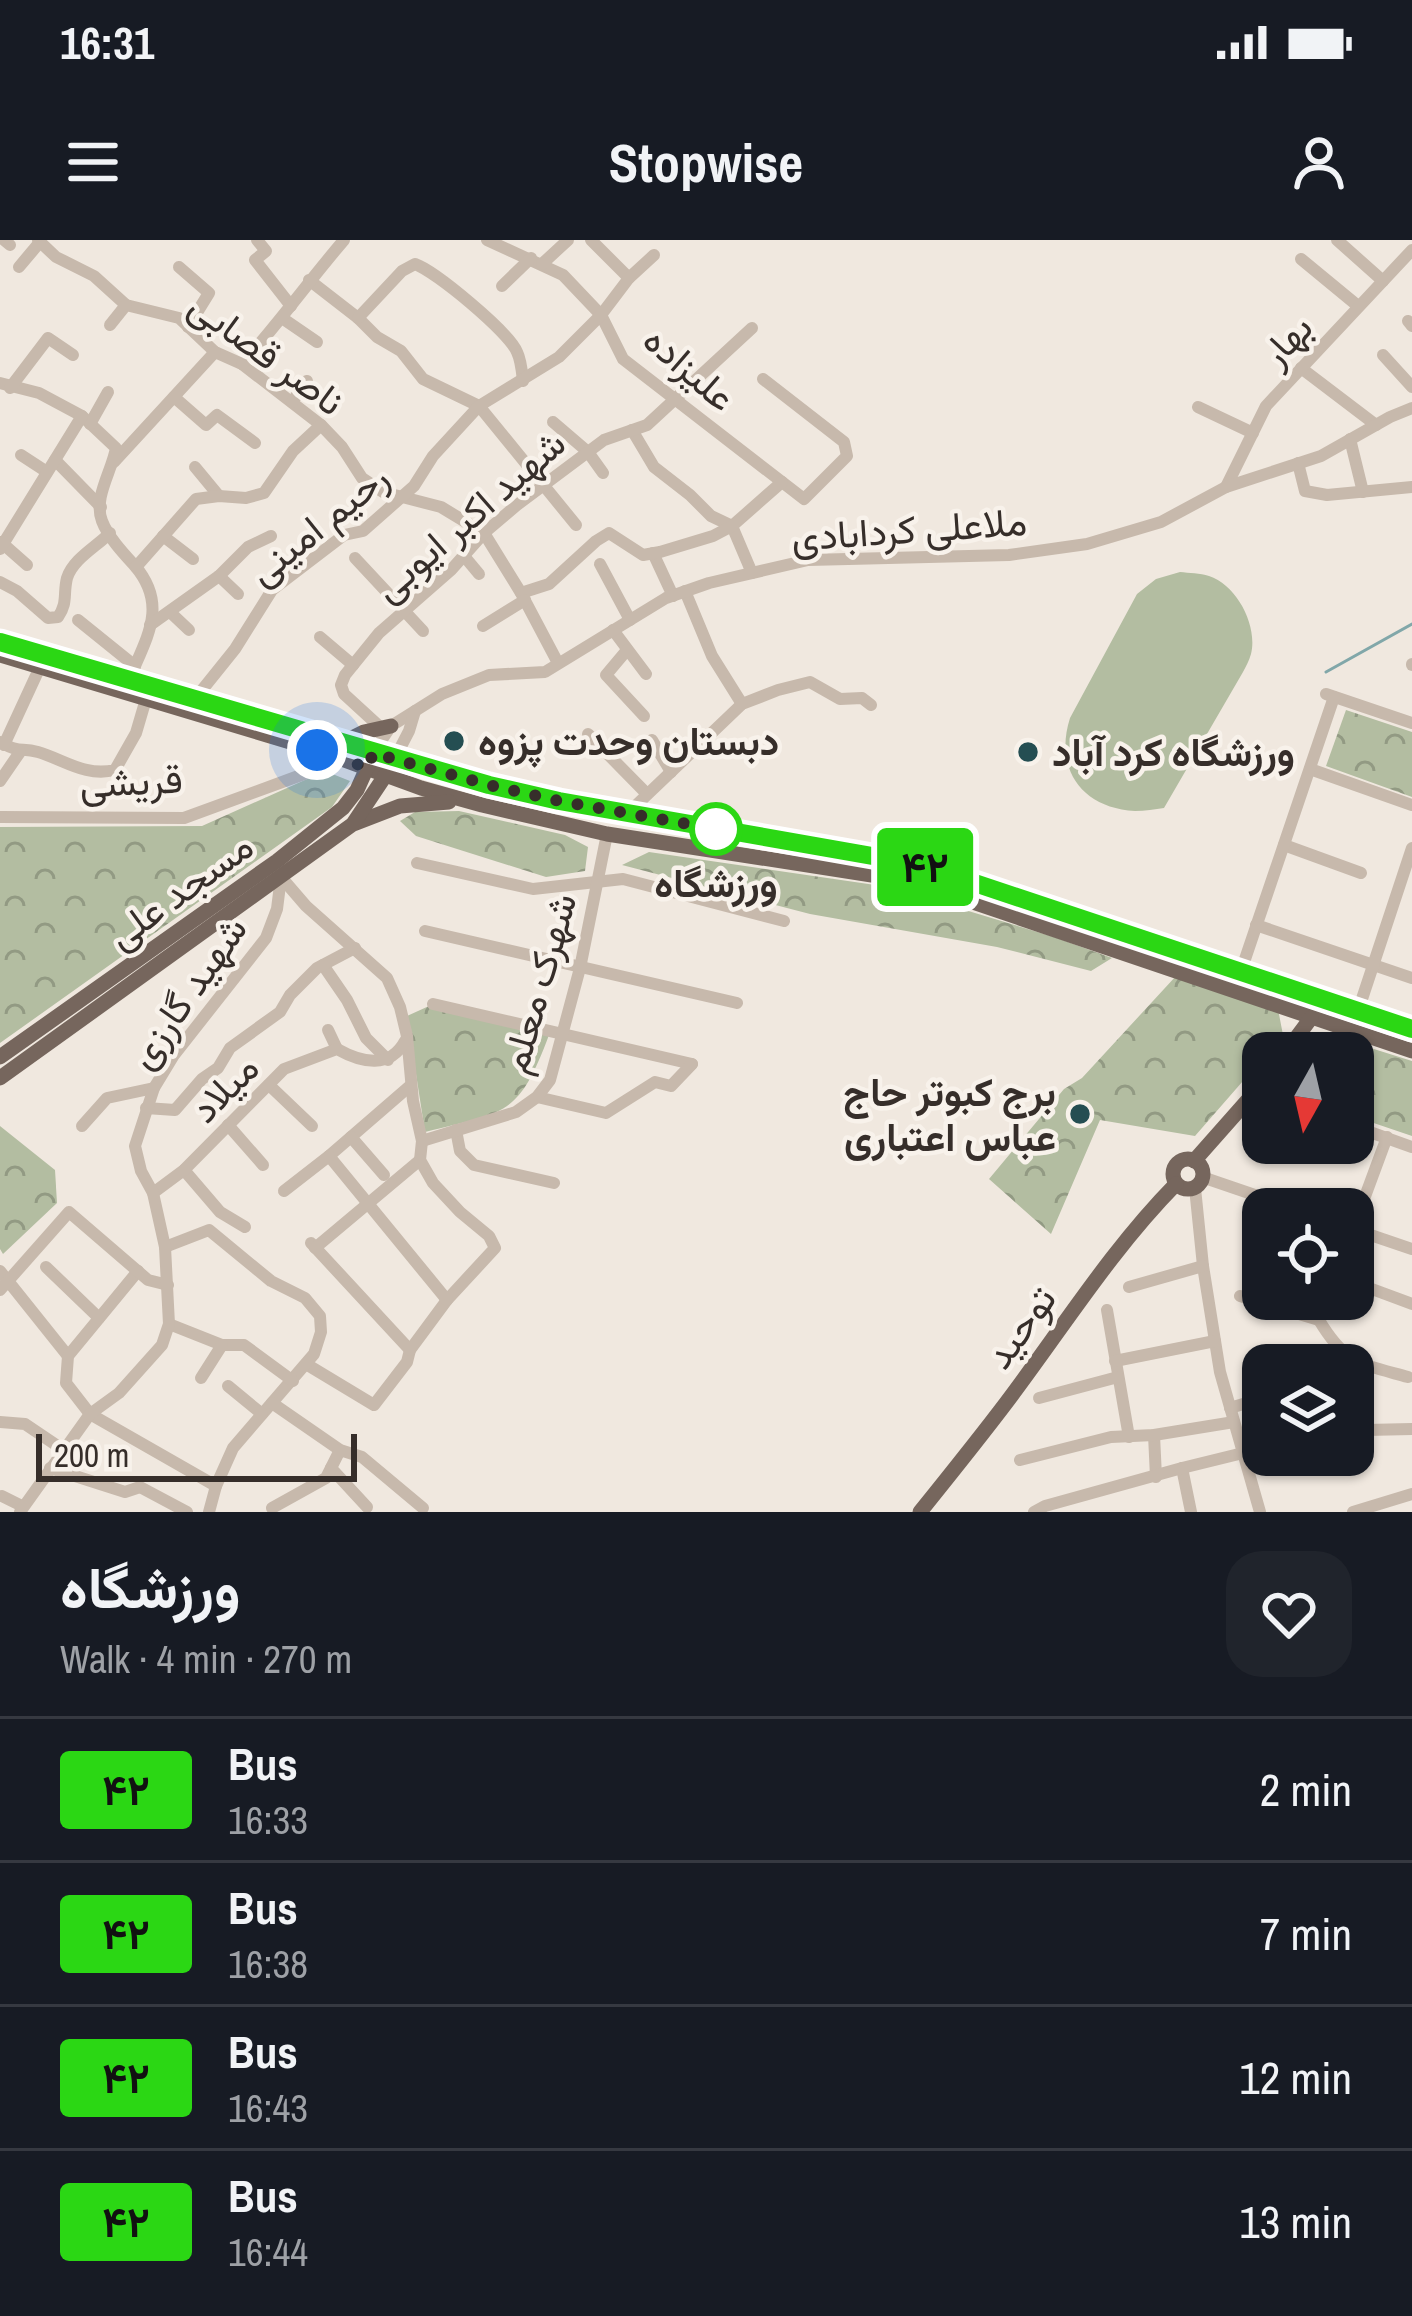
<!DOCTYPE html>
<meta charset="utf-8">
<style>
:root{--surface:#171b24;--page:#20242c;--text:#f1f3f6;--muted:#9ea1a6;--line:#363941}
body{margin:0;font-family:"Archivo Narrow",Vazirmatn,sans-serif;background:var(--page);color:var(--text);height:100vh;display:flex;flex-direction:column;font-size:45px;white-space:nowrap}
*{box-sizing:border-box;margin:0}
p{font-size:39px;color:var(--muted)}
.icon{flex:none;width:66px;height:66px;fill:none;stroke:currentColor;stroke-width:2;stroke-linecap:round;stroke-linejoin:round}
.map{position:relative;height:1272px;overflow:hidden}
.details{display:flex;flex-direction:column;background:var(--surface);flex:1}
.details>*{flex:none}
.badge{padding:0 24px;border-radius:9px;font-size:42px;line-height:78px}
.needle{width:78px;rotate:188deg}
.buttons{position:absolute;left:1242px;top:792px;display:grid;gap:24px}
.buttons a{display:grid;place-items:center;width:132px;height:132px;border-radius:24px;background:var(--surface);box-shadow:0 3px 9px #0004;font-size:60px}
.scale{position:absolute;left:36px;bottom:30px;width:321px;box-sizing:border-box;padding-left:12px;border:6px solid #362e2a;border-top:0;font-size:33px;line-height:42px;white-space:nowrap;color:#362e2a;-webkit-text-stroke:9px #f8f2eb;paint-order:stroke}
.you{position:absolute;width:60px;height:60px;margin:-30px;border:9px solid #fff;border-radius:50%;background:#1a73e8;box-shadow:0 0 0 18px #1a73e833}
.map>.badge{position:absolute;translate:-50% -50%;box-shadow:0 0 0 6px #fff}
.round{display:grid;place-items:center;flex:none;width:126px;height:126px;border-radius:36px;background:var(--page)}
.overview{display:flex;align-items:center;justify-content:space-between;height:204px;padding:0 60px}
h1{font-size:57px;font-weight:700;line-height:90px}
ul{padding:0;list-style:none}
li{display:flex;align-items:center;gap:36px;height:144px;padding:0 60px;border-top:3px solid var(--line)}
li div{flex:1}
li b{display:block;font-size:45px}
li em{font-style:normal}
li .badge{min-width:132px;font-weight:700;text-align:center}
.status{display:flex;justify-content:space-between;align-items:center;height:84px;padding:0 60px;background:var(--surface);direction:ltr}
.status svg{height:33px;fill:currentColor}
header{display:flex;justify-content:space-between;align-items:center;height:156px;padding:0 60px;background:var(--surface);font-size:54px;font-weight:700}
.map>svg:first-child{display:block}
</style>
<div class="status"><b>16:31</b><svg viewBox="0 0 49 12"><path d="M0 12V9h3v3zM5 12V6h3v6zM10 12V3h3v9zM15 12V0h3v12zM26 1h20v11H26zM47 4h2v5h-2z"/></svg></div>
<header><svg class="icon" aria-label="menu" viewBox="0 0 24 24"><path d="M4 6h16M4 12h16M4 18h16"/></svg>Stopwise<svg class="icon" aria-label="person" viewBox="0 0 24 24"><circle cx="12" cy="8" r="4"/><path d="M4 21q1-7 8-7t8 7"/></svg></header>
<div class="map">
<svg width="1412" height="1272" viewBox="0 0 1412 1272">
<defs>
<pattern id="forest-crowns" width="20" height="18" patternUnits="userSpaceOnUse" patternTransform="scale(3)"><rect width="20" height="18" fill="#b3bda1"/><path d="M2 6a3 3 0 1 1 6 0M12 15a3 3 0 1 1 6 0" fill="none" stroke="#929a83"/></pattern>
</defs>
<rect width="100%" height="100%" fill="#f0e8df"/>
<!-- forest -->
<g fill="url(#forest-crowns)">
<polygon points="1346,470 1412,492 1412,557 1326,526"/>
<polygon points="325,531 350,541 332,567 0,803 0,587 202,586"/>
<polygon points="459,571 565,595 588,607 585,631 546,637 416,596 400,581 415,572"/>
<polygon points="649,612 889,647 1054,697 1112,718 1091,731 997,707 810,674 622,625"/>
<polygon points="1176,736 1278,769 1283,795 1267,813 1263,813 1263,818 1195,896 1100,880 1051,994 989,939 1064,849 1082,838"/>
<path d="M429,766L549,795C518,878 506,871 425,892L407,776Z"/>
<polygon points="1323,793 1412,821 1412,896 1353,876 1353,813 1307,813"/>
<polygon points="0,886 55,930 57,963 3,1014 0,1009"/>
</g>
<!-- garden -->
<path fill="#b3bda1" d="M1180,332C1189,333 1200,333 1209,336C1237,345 1258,386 1251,414C1249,421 1246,426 1243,432L1164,568C1155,569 1145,571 1135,571C1081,568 1054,528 1070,478L1137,354L1156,339Z"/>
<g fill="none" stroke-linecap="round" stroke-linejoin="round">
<!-- stream -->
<polyline stroke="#81a7a9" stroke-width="3" points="1326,432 1412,384"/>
<!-- minor -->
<g stroke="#c7b9ac" stroke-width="12">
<polyline points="4,0 10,5"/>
<polyline points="38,0 56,17 94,36 126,65 179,78 215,112 242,124 321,185 342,207 362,238 383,252 441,267 484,293 521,353 558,423"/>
<polyline points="257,0 266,11 255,20 291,66"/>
<polyline points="487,0 563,35 601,75 623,119 804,259 847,216 844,202 763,139"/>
<polyline points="591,0 629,38"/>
<polyline points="1337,0 1383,41"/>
<polyline points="1301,19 1358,66"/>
<polyline points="542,24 568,0"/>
<polyline points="19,27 40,2"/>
<polyline points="179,27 209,53 188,87"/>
<polyline points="309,40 358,78 377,97 401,111 423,139 479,166 576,285"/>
<polyline points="502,46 531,18"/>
<polyline points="282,78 317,102"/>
<path d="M358,78L402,31L415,24C435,31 509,92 517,112C521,120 522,132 523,141"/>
<polyline points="1408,81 1412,86"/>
<polyline points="110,85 126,65"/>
<polyline points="1383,115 1412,147"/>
<path d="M242,124C278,84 309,41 344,0"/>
<polyline points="1301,128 1376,185"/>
<path d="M0,143L39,153L82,176L116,208C112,231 93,258 102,281C108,297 124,314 135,326C169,366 146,398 129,440"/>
<polyline points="10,148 48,98 73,115"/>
<polyline points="174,157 206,185 217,175 255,203"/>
<polyline points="292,162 307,141"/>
<polyline points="1198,167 1253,193"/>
<polyline points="553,182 588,212 603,233"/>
<polyline points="90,184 108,152"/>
<polyline points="632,190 654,227 690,255 711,276 732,286 752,333"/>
<polyline points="1350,199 1363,252"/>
<polyline points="21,215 47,232"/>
<polyline points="55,220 101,267"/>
<polyline points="114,222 215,112"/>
<polyline points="1298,223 1305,251 1327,255 1412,247"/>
<polyline points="195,227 219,256"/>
<polyline points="1226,247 1266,166 1412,10"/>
<polyline points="163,296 193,319"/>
<polyline points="1,302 27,325"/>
<polyline points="0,309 82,176"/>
<polyline points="653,313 673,356"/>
<polyline points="464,316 479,334"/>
<polyline points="355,318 423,391"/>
<polyline points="600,324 630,380"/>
<polyline points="136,327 196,259 219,256 246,258 264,253 293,211 321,185"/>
<polyline points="219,336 238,354"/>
<path d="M0,342L17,351L48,378L58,377C68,363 63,354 67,338C73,319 96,307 110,293"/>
<polyline points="685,351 712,416 742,464"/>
<polyline points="521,353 549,344 596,301 609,293 643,315 660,312 713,296 732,286 782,242"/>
<polyline points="171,373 189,390"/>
<polyline points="78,380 135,426"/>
<polyline points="150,385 219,336 248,307 271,296"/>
<polyline points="483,386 525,360"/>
<polyline points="613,390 646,434"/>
<polyline points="320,397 353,425"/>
<polyline points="627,410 606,435 644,476"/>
<polyline points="1412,424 1412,425"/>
<polyline points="1326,454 1412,483"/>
<polyline points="194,460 235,409 272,350 344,295 363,291 414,246 433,216 479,166 559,117 601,75 629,38 654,15"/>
<polyline points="380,487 344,454 341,445 345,435 379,393 451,330 484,293 517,265 604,200 647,185 752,88"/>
<polyline points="588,494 647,554"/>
<polyline points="652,500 671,532"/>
<path d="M0,502C21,514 20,507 38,512C65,520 85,537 115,530L136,493L146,459"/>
<polyline points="4,505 40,427"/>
<polyline points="373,513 391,486 442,454 489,435 545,432 666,358 709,343 808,320 1009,315 1087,304 1161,282 1226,247 1321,216 1390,177 1412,168"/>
<polyline points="395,518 409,491 415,471"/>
<polyline points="1310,529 1412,565"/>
<polyline points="0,541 20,512"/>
<polyline points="628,573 742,464 778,450 810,442 840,459 862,458 871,465"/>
<polyline points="0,577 184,578 304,534 317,510"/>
<polyline points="1284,605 1361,633"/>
<polyline points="417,623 533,649 623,639 784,681"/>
<polyline points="281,637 306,666 387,738 400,767 407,796 413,861 422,901 420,920 433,943 460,972 489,996 495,1008 447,1060 410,1110 407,1122 374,1165 306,1124"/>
<polyline points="1256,685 1412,738"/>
<polyline points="425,691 737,763"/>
<polyline points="323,725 347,760 366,798 388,820"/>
<polyline points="1241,731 1334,457"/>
<polyline points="433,764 692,824"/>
<polyline points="1358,771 1412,608"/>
<polyline points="328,790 337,809"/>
<polyline points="269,845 312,886"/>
<polyline points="411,845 329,916 447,1060"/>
<polyline points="537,857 606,873 655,842 671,846 692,824"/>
<polyline points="146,868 175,870 202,839 218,828 230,808 280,772 290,755 317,728 355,708"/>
<polyline points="228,885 263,925"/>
<polyline points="82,886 107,858 154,848"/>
<polyline points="1353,886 1412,907"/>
<polyline points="456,890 460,911 474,925 554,943"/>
<polyline points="351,897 384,935"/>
<polyline points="422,901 516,872 537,857 550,840 580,728 607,594"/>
<polyline points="184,930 220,972 245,987"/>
<polyline points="1202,937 1296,969"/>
<polyline points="1195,948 1203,1026 1220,1132 1260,1272"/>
<polyline points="284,951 329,916"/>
<path d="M153,953L184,930L284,829L337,809C362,823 390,829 405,801"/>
<polyline points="1353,989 1387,897"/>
<polyline points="1353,989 1412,1009"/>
<polyline points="311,1003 410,1110"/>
<polyline points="165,1007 209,990 271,1041 305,1058 320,1076 321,1092 314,1114 233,1208 216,1246 209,1272"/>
<polyline points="315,1008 420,920"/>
<polyline points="46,1027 99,1078"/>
<polyline points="0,1031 68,1116"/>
<polyline points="138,1031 68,1116 66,1143 90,1174 216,1246"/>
<polyline points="1353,1042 1412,1064"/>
<polyline points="1129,1047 1203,1026"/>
<polyline points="0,1050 69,972 148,1040 168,1045"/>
<polyline points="1240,1056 1319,1080"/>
<path d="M1327,1059L1319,1080C1345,1124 1361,1124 1408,1137"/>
<polyline points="1107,1070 1129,1197"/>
<polyline points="169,1084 222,1105 244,1105 293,1141"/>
<polyline points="1300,1114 1303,1125"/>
<polyline points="1115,1121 1215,1101"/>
<polyline points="201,1138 222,1105"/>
<polyline points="228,1146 262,1174"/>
<polyline points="1356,1155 1366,1190"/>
<polyline points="1039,1158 1118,1137"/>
<polyline points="272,1163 340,1210 362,1217 423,1268"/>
<polyline points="1230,1168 1263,1158"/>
<polyline points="0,1182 25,1184 65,1211"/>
<polyline points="1154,1195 1156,1237"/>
<polyline points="1353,1195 1366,1190 1412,1189"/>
<polyline points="1020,1220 1111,1197 1154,1195 1234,1182"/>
<polyline points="50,1228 125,1252 140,1247 187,1272"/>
<polyline points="331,1228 367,1267"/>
<polyline points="1182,1228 1191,1272"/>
<polyline points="2,1256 22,1266"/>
<polyline points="272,1268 326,1238 340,1210"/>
<polyline points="20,1272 90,1174 119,1153 162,1105 169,1084 165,1007 153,953 141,931 135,906 154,848 174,815 266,698 277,669 281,637"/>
<polyline points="1034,1272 1045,1266 1182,1228 1243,1213 1263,1212"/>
<polyline points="1353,1272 1412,1254"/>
</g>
<!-- major -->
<g stroke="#76665d" stroke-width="15">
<polyline points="0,402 489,545 559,561 918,624 1412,789"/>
<polyline points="0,415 317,510 421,548 482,565 607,594 891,638 940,651 1412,811"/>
<polyline points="342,503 364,492 391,486"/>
<polyline points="356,583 400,566 449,562"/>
<polyline points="1285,813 1311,778"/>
<polyline points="0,817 277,621 343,568 357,550 370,521"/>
<polyline points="0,838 353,584 389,530"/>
<circle cx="1188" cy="934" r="15"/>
<polyline points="1194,921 1263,843"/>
<path d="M920,1272C949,1236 978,1200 1006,1163C1062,1089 1111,1010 1176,944"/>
</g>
</g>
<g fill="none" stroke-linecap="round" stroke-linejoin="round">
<defs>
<polyline id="line" points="0,402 489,545 559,561 918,624 1412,789"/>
</defs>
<!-- line casing -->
<use href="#line" stroke="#fff" stroke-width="27"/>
<!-- line -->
<use href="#line" stroke="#2bd714" stroke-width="18"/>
<!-- walk -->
<polyline stroke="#362e2a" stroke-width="12" stroke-dasharray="0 21.6" points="317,510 368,528 373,513 489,545 559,561 716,589"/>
</g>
<!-- markers -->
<g fill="#254e52" stroke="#f8f2eb" stroke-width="4.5">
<circle cx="454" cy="501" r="12"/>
<circle cx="1028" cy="512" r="12"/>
<circle cx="1080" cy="874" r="12"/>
</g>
<circle fill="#fff" stroke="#2bd714" stroke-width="6" cx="716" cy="589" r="24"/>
<g text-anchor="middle" stroke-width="9" stroke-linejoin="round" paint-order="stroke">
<!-- street labels -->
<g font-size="39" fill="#362e2a" stroke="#f8f2eb">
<text transform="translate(1286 100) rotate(-47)" y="14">بهار</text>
<text transform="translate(267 113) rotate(36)" y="14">ناصر قصابی</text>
<text transform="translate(690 128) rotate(41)" y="14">علیزاده</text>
<text transform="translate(469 275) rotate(-41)" y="14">شهید اکبر ایوبی</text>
<text transform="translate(318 284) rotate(-39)" y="14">رحیم امینی</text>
<text transform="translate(909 289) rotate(-4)" y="14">ملاعلی کردابادی</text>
<text transform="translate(131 541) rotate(-3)" y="14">قریشی</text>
<text transform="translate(180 650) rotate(-36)" y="14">مسجد علی</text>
<text transform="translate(538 743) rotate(-74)" y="14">شهرک معلم</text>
<text transform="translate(187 752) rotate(-55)" y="14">شهید گارزی</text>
<text transform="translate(224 848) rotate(-45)" y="14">میلاد</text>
<text transform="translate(1020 1087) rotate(-54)" y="14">توحید</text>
</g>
<!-- poi labels -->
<g font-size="39" font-weight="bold" fill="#362e2a" stroke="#f8f2eb" text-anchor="start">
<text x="478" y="515">دبستان وحدت پزوه</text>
<text x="1052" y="526">ورزشگاه کرد آباد</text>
<text x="1056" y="866" text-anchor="end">برج کبوتر حاج<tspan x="1056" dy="45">عباس اعتباری</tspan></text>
</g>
<!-- stop labels -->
<g font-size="39" font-weight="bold" fill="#362e2a" stroke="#f8f2eb">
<text x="716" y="657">ورزشگاه</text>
</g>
</g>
</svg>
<div class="buttons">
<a><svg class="needle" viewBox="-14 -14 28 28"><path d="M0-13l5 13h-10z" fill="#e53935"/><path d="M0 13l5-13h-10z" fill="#9ea1a6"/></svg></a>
<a><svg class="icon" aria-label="locate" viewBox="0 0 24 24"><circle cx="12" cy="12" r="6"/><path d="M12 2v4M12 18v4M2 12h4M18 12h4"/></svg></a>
<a><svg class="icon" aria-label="layers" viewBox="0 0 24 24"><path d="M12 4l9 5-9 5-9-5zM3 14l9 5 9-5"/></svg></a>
</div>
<div class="scale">200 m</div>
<div class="you" style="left:317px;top:510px"></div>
<b class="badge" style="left:925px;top:627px;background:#2bd714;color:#111">۴۲</b>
</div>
<section class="details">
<div class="overview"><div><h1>ورزشگاه</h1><p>Walk · 4 min · 270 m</p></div><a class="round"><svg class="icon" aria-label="heart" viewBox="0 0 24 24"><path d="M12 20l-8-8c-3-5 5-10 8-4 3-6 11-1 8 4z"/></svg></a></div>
<ul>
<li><span class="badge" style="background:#2bd714;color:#111">۴۲</span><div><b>Bus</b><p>16:33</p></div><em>2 min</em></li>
<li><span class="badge" style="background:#2bd714;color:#111">۴۲</span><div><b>Bus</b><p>16:38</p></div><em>7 min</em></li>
<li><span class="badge" style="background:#2bd714;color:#111">۴۲</span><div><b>Bus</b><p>16:43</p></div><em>12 min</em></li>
<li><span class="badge" style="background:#2bd714;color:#111">۴۲</span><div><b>Bus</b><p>16:44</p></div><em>13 min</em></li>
</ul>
</section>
